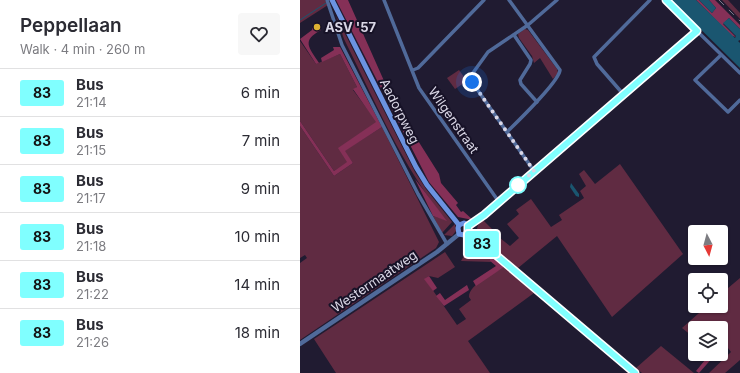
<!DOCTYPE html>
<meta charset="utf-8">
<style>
:root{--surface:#fff;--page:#f7f7f7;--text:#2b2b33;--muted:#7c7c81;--line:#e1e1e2}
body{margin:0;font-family:Inter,sans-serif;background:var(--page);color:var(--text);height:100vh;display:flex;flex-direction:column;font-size:15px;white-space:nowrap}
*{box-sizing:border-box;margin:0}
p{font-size:13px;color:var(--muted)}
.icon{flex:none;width:22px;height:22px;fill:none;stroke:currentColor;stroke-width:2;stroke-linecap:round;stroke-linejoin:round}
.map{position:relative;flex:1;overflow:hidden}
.sheet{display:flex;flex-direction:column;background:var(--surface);width:300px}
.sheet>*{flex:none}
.badge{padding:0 8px;border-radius:3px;font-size:14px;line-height:26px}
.needle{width:26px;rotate:174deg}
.buttons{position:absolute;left:388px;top:225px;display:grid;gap:8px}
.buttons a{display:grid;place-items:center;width:40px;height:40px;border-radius:4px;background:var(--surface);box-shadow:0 1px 3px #0004;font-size:20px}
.you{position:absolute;width:20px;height:20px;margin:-10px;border:3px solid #fff;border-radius:50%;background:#1a73e8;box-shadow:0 0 0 6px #1a73e833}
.map>.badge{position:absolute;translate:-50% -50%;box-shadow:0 0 0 2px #fff}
.round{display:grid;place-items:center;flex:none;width:42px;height:42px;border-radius:4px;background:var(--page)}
.summary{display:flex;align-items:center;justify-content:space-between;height:68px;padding:0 20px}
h1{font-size:19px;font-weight:600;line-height:30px}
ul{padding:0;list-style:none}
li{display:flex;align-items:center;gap:12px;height:48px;padding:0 20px;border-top:1px solid var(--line)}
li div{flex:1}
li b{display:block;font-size:15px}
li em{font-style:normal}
li .badge{min-width:44px;font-weight:700;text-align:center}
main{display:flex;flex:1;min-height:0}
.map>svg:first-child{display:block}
</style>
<main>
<section class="sheet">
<div class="summary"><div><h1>Peppellaan</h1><p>Walk · 4 min · 260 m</p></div><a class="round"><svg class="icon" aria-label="heart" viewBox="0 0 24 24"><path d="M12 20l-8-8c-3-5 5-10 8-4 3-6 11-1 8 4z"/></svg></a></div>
<ul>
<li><span class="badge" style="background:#80ffff;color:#111">83</span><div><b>Bus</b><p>21:14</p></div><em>6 min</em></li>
<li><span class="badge" style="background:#80ffff;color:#111">83</span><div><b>Bus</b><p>21:15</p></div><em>7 min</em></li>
<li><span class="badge" style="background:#80ffff;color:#111">83</span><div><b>Bus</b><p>21:17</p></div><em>9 min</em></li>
<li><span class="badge" style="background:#80ffff;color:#111">83</span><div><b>Bus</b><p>21:18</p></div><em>10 min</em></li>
<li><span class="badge" style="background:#80ffff;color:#111">83</span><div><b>Bus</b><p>21:22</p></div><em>14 min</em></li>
<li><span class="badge" style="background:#80ffff;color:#111">83</span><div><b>Bus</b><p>21:26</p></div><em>18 min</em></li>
</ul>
</section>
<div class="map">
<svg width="440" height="373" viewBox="0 0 440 373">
<rect width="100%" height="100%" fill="#201b31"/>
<!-- green -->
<g fill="#602b42">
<polygon points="0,0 25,0 28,5 0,23"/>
<polygon points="422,0 428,0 440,13 440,19"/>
<path d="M36,16L115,172L126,189L152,222L142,233L133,216L146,220C102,167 75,101 44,39Z"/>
<polygon points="225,29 228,30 257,69 258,73 253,79 240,58 234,63 232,56 219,38 218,34"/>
<polygon points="0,41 16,64 40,54 57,87 53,90 77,122 39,148 48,162 34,171 0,121"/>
<polygon points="159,70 167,81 155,89 147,78"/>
<polygon points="0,126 34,176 53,163 44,151 82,127 139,242 136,248 0,340 0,263 7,258 5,255 0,258"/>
<polygon points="320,164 383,254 312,317 257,236 218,268 193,247 175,236 178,225 183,220 194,231 195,234 210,246 219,238 207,224 219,214 216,210 231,199 251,227 262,220 259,215 284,198 280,191 286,186 279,174 284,170 295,184"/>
<polygon points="155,224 156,231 152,236 144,235"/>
<polygon points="171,244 192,257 189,260 192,262 161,261"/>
<path d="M145,252L155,267L138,278L129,276L125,279L157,325L166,319L159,309L171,300L169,297C169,284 194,274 204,267L234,293L168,341L190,373H36L14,339Z"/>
<polygon points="440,278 440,360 425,373 409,373 431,352 425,344 421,347 421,328 395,328 395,333 392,336 382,328 407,306 421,306 421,294"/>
<polygon points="361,346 394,373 342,373 336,368"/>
</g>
<!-- forest -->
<g fill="#853057">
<polygon points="36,0 48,0 93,101 139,174 141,183 158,203 156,205 161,212 163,211 173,220 158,217 129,182"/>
<polygon points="396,0 399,0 412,13 416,8 409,0 415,0 440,25 440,29 429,18 423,24 436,37 432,36"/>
<path d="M20,24L21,30C1,41 9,47 19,63L16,64L0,39L12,30V28Z"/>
<polygon points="33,47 40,47 82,127 45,151 53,163 34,176 0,126 0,121 34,171 47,162 38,148 76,122 53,89 57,87 40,54 22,62 21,58 34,50"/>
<polygon points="115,179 147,221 133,216"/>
<polygon points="192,257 204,267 176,286 173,281 196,266 189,260"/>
<polygon points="129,276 137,288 133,291 124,279"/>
<polygon points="167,285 169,290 144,306 136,296 140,293 145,300"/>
<polygon points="410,354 414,356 399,373 396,371"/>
</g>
<!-- water -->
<g fill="#1a5670">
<polygon points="371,0 396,0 435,38 436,36 423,23 429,18 440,29 440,40 438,41 440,43 440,68"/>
<polygon points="399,0 409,0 416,8 412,13"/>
<polygon points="271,183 279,194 279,197 276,196 270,187"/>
</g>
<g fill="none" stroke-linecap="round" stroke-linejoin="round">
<!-- stream -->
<polyline stroke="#1a5670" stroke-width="1" points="0,20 26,3"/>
<!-- minor -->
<g stroke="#506a9a" stroke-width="3.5">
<polyline points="27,0 42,45 118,194 147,244"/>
<polyline points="84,0 119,88 199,202"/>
<polyline points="397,31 440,73"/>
<polyline points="214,35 231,60 230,64 220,80 221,84 237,102"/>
<polyline points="421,55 395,80 428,112 440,100"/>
<polyline points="113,70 118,68 184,0"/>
<polyline points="324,95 297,64 294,57 350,0"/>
<path d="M207,132C217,122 259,82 260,70L209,0"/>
<polyline points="234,171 172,82 170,77 188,52 228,25 257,0"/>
</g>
<!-- tertiary -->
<g stroke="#506a9a" stroke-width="4.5">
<polyline points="168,225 184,215 397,31 366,0"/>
<polyline points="0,344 137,252 159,234"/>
</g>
<!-- secondary -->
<g stroke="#6b93e1" stroke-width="5">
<polyline points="32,0 116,167 127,185 159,225"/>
<polyline points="159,225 158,228 159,234 164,235 168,233"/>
<polyline points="159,225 164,223 168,225 168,233"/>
<polyline points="168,233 190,250 335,373"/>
</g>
<!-- rail -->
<polyline stroke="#7c788b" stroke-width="1" stroke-dasharray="7 7" stroke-linecap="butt" points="419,0 440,21"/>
</g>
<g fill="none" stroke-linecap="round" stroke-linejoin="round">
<defs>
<polyline id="line" points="335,373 190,250 168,234 168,226 184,215 397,31 366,0"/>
</defs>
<!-- line casing -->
<use href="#line" stroke="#fff" stroke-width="9"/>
<!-- line -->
<use href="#line" stroke="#80ffff" stroke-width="6"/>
<!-- walk -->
<polyline stroke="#dad7e6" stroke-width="4" stroke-dasharray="0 7.2" points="172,82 234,171 216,187 218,185"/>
</g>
<!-- markers -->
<circle fill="#deb133" stroke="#171227" stroke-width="1.5" cx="17" cy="27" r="4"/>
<circle fill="#fff" stroke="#80ffff" stroke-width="2" cx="218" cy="185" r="8"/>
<g text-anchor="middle" stroke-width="4" stroke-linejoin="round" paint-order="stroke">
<!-- poi labels -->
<g font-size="13" font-weight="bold" fill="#dad7e6" stroke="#171227" text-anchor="start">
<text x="25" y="32">ASV '57</text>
</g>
<!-- street labels -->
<g font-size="13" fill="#dad7e6" stroke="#171227">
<text transform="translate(100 111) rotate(63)" y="5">Aadorpweg</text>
<text transform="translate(154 120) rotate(55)" y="5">Wilgenstraat</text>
<text transform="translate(74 281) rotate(-34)" y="5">Westermaatweg</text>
</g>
</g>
</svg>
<div class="buttons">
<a><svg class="needle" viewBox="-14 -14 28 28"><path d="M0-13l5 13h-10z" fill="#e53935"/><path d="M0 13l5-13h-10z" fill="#7c7c81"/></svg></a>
<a><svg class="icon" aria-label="locate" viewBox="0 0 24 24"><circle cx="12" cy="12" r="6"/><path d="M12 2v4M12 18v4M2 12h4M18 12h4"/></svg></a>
<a><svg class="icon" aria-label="layers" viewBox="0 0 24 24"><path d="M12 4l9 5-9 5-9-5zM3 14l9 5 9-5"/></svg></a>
</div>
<div class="you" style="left:172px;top:82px"></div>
<b class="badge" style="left:182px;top:244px;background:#80ffff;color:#111">83</b>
</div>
</main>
